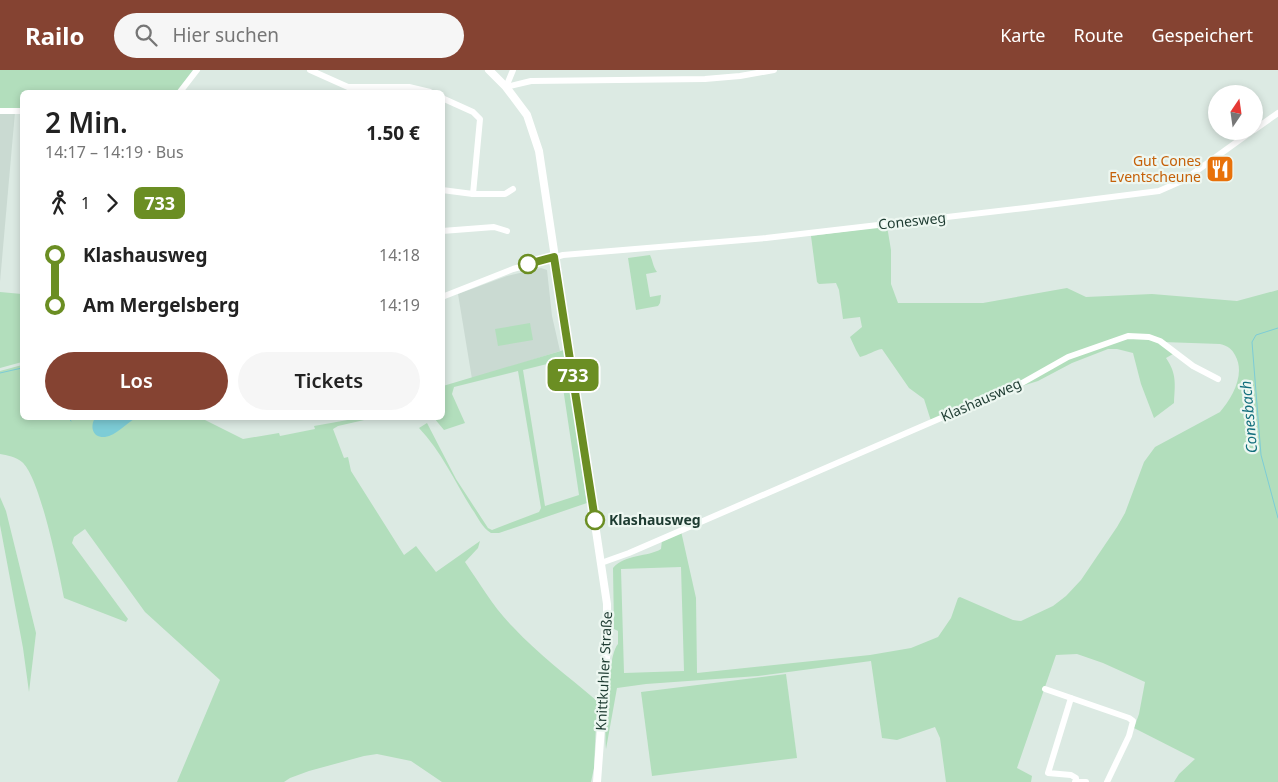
<!DOCTYPE html>
<html lang="de">
<meta charset="utf-8">
<style>
:root{--surface:#fff;--page:#f6f6f6;--text:#222;--muted:#767676;--accent:#854332}
body{margin:0;font-family:"Noto Sans",sans-serif;background:var(--page);color:var(--text);height:100vh;display:flex;flex-direction:column;font-size:19px;white-space:nowrap}
*{box-sizing:border-box;margin:0}
p{font-size:16px;color:var(--muted)}
.icon{flex:none;width:28px;height:28px;fill:none;stroke:currentColor;stroke-width:2;stroke-linecap:round;stroke-linejoin:round}
.map{position:relative;flex:1;overflow:hidden}
.panel{position:absolute;left:20px;top:20px;width:425px;height:330px;display:flex;flex-direction:column;background:var(--surface);border-radius:8px;box-shadow:0 2px 8px #0003}
.panel>*{flex:none}
.badge{padding:0 10px;border-radius:8px;font-size:18px;line-height:32px}
.needle{width:32px;rotate:13deg}
.buttons{position:absolute;left:1208px;top:15px;display:grid;gap:10px}
.buttons a{display:grid;place-items:center;width:55px;height:55px;border-radius:50%;background:var(--surface);box-shadow:0 2px 8px #0003;font-size:25px}
.map>.badge{position:absolute;translate:-50% -50%;box-shadow:0 0 0 2px #fff}
.legs{display:flex;align-items:center;gap:8px;height:55px;padding:0 25px;font-size:16px}
.legs p{margin-inline-start:auto}
.overview{display:flex;align-items:center;justify-content:space-between;height:85px;padding:0 25px}
h1{font-size:28px;font-weight:600;line-height:38px}
.button{display:flex;gap:10px;margin-top:auto;padding:10px 25px}
.button a{flex:1;height:58px;border-radius:30px;background:var(--accent);color:#fff;font-size:20px;font-weight:600;line-height:58px;text-align:center}
.button a+a{background:var(--page);color:var(--text)}
ul{padding:0 25px;list-style:none}
li{display:flex;align-items:center;gap:18px;height:50px;font-size:19px}
li i{display:grid;place-items:center;width:8px;height:100%;margin:0 6px;background:currentColor}
li i::after{content:'';width:12px;height:12px;margin:-6px;border:4px solid;border-radius:50%;background:var(--surface)}
li p{margin-inline-start:auto}
li:first-child i{background:linear-gradient(#0000 50%,currentColor 0)}
li:last-child i{background:linear-gradient(currentColor 50%,#0000 0)}
header{display:flex;align-items:center;gap:30px;box-sizing:border-box;height:70px;padding:0 25px;background:var(--accent);color:#fff}
header strong{font-size:24px}
nav{display:flex;gap:28px;margin-inline-start:auto;font-size:18px}
.search{width:350px;height:45px;background:var(--page);display:flex;align-items:center;gap:12px;box-sizing:border-box;padding:0 18px;border-radius:28px;color:var(--muted);font-size:19px}
.map>svg:first-child{display:block}
</style>
<header>
<strong>Railo</strong>
<div class="search"><svg class="icon" aria-label="search" viewBox="0 0 24 24"><circle cx="10" cy="10" r="6"/><path d="M15 15l6 6"/></svg>Hier suchen</div>
<nav><a>Karte</a><a>Route</a><a>Gespeichert</a></nav>
</header>
<div class="map">
<svg width="1278" height="712" viewBox="0 0 1278 712">
<rect width="100%" height="100%" fill="#dceae3"/>
<!-- built -->
<g fill="#cadad2">
<polygon points="15,42 0,212 0,43"/>
<polygon points="541,198 547,200 552,246 560,281 472,309 458,224 507,206"/>
</g>
<!-- green -->
<g fill="#b2debc" fill-rule="evenodd">
<polygon points="0,0 193,0 176,22 22,22 22,40 0,40"/>
<path d="M887,156L891,180V214L898,233H983L1067,218L1086,227L1152,224L1237,231L1278,220V712H1174L1179,704L1195,689L1134,658L1139,644L1145,612L1103,593L1077,584L1056,585L1017,698L1032,706L1031,712H946L940,668L935,657L897,670L882,668L871,591L758,606L646,614L617,618L606,679C604,662 608,583 618,574V561L614,559L613,498C625,484 648,487 661,479L662,470L681,461L696,528L697,603L870,585L911,578L938,567L951,548L958,528L960,527L1013,550L1021,551L1053,536L1066,526L1081,510L1117,457L1125,443L1144,392L1155,377L1220,342C1232,328 1246,304 1235,285C1232,279 1228,276 1220,274L1163,272L1139,265L1082,280L1021,312L931,351L924,329L909,318L882,279C874,280 869,285 860,287L856,280L850,267L862,257L860,247L843,249L839,220L836,213L819,214L817,212L811,166ZM681,497L684,601L624,603L621,499Z"/>
<path d="M650,185C653,191 653,197 657,202L646,204L650,227L661,225L660,233L658,236L636,240L628,188Z"/>
<polygon points="0,222 22,224 22,292 0,298"/>
<polygon points="530,253 533,270 498,276 495,259"/>
<path d="M1129,267L1160,271L1173,284L1166,288C1177,304 1175,314 1174,333L1154,348L1141,314L1133,283L1117,279H1108L1072,293L1038,311L1019,317L1068,287Z"/>
<path d="M564,280L587,433L499,463H491C482,458 478,447 472,439C455,412 441,381 419,358L427,353L456,409L488,458L492,460L539,442L541,438L518,301L454,317L452,324L465,353L444,360L434,348H442L443,316ZM559,291L579,425L545,436L523,300Z"/>
<path d="M22,295V348H201L243,369L279,363L280,366L315,359L314,356L359,348H373L338,356L333,359L344,388L348,387L351,401L404,485L416,476L436,502L480,471L478,478L465,492C480,514 494,538 513,557C538,584 569,607 597,631L594,698L591,712H442L411,691L377,684L364,686L309,701L290,708L284,712H177L220,610L145,542L85,459L74,467L72,473L128,549L126,552L64,528C59,502 40,407 22,392C16,387 7,385 0,384V301Z"/>
<polygon points="0,427 6,441 36,563 29,622 23,578 0,455"/>
<polygon points="786,604 797,688 652,706 641,622"/>
</g>
<!-- water -->
<path fill="#7dccd6" d="M95,348H136C126,353 116,366 105,367C92,368 90,356 95,348Z"/>
<g fill="none" stroke-linecap="round" stroke-linejoin="round">
<!-- stream -->
<g stroke="#7dccd6" stroke-width="1">
<polyline points="1278,258 1256,265 1252,272 1261,385 1278,448"/>
<polyline points="0,303 22,298"/>
<polyline points="69,348 71,351"/>
</g>
<!-- minor -->
<g stroke="#fff" stroke-width="6">
<polyline points="310,0 348,17 409,17 430,22"/>
<polyline points="506,17 531,11 705,9 740,6 774,0"/>
<polyline points="506,17 513,0"/>
<polyline points="180,22 197,0"/>
<polyline points="442,28 473,42 480,49 473,124 505,124 513,119"/>
<polyline points="0,41 22,41"/>
<polyline points="1254,60 1278,43"/>
<polyline points="442,120 473,124"/>
<polyline points="442,161 494,157 507,161"/>
<polyline points="442,227 513,199 563,185 766,168 1025,138 1159,121 1184,110 1252,61"/>
<polyline points="601,493 629,483 1022,313 1068,287 1128,266 1149,267 1160,271 1193,296 1218,309"/>
<polyline points="1045,619 1129,648 1133,651 1129,666 1107,712"/>
<polyline points="1071,628 1048,703 1071,705 1076,708 1076,711"/>
<polyline points="1075,712 1086,712"/>
</g>
<!-- tertiary -->
<polyline stroke="#fff" stroke-width="8" points="489,0 506,17 527,45 539,81 607,534 607,576 597,712"/>
</g>
<g fill="none" stroke-linecap="round" stroke-linejoin="round">
<defs>
<polyline id="line-1" points="528,194 554,187 595,450"/>
</defs>
<!-- line-1 casing -->
<use href="#line-1" stroke="#fff" stroke-width="11"/>
<!-- line-1 -->
<use href="#line-1" stroke="#6b8e23" stroke-width="8"/>
</g>
<!-- icons -->
<defs>
<symbol id="restaurant-square" viewBox="-11 -11 22 22"><rect x="-9" y="-9" width="18" height="18" rx="4" fill="#e8710a" stroke="#edf7f1"/><path d="M-5-6h1v4h1v-4h1v4h1v-4h1v5L-1.5 .5V6h-2V.5L-5-1ZM5-6V6H3V1.5H1.5Q1.5-4 5-6Z" fill="#fff"/></symbol>
</defs>
<g fill-rule="evenodd">
<use href="#restaurant-square" x="1204" y="83" width="32" height="32"/>
</g>
<!-- markers -->
<g fill="#fff" stroke="#6b8e23" stroke-width="2.5">
<circle cx="528" cy="194" r="9"/>
<circle cx="595" cy="450" r="9"/>
</g>
<g text-anchor="middle" stroke-width="4.5" stroke-linejoin="round" paint-order="stroke">
<!-- food labels -->
<g font-size="14" fill="#c56008" stroke="#edf7f1" text-anchor="end">
<text x="1201" y="96">Gut Cones<tspan x="1201" dy="16">Eventscheune</tspan></text>
</g>
<!-- street labels -->
<g font-size="14" fill="#1d3b31" stroke="#edf7f1">
<text transform="translate(912 151) rotate(-6)" y="5">Conesweg</text>
<text transform="translate(981 330) rotate(-24)" y="5">Klashausweg</text>
<text transform="translate(604 601) rotate(-87)" y="5">Knittkuhler Straße</text>
</g>
<!-- stop labels -->
<g font-size="14" font-weight="bold" fill="#1d3b31" stroke="#edf7f1" text-anchor="start">
<text x="609" y="455">Klashausweg</text>
</g>
<!-- water labels -->
<g font-size="15" font-style="italic" fill="#126e7c" stroke="#edf7f1">
<text transform="translate(1249 347) rotate(-95)" y="5">Conesbach</text>
</g>
</g>
</svg>
<div class="buttons">
<a><svg class="needle" viewBox="-14 -14 28 28"><path d="M0-13l5 13h-10z" fill="#e53935"/><path d="M0 13l5-13h-10z" fill="#767676"/></svg></a>
</div>
<b class="badge" style="left:573px;top:305px;background:#6b8e23;color:#fff">733</b>
<section class="panel">
<div class="overview"><div><h1>2 Min.</h1><p>14:17 – 14:19 · Bus</p></div><b>1.50 €</b></div>
<div class="legs"><svg class="icon" aria-label="walk" viewBox="0 0 24 24"><circle cx="13" cy="4" r="2"/><path d="M13 8l-2 6 4 7M11 14l-3 7M7 12l3-4h3l4 4"/></svg>1<svg class="icon" aria-label="forward" viewBox="0 0 24 24"><path d="M9 5l7 7-7 7"/></svg><b class="badge" style="background:#6b8e23;color:#fff">733</b></div>
<ul>
<li><i style="color:#6b8e23"></i><b>Klashausweg</b><p>14:18</p></li>
<li><i style="color:#6b8e23"></i><b>Am Mergelsberg</b><p>14:19</p></li>
</ul>
<div class="button"><a>Los</a><a>Tickets</a></div>
</section>
</div>
